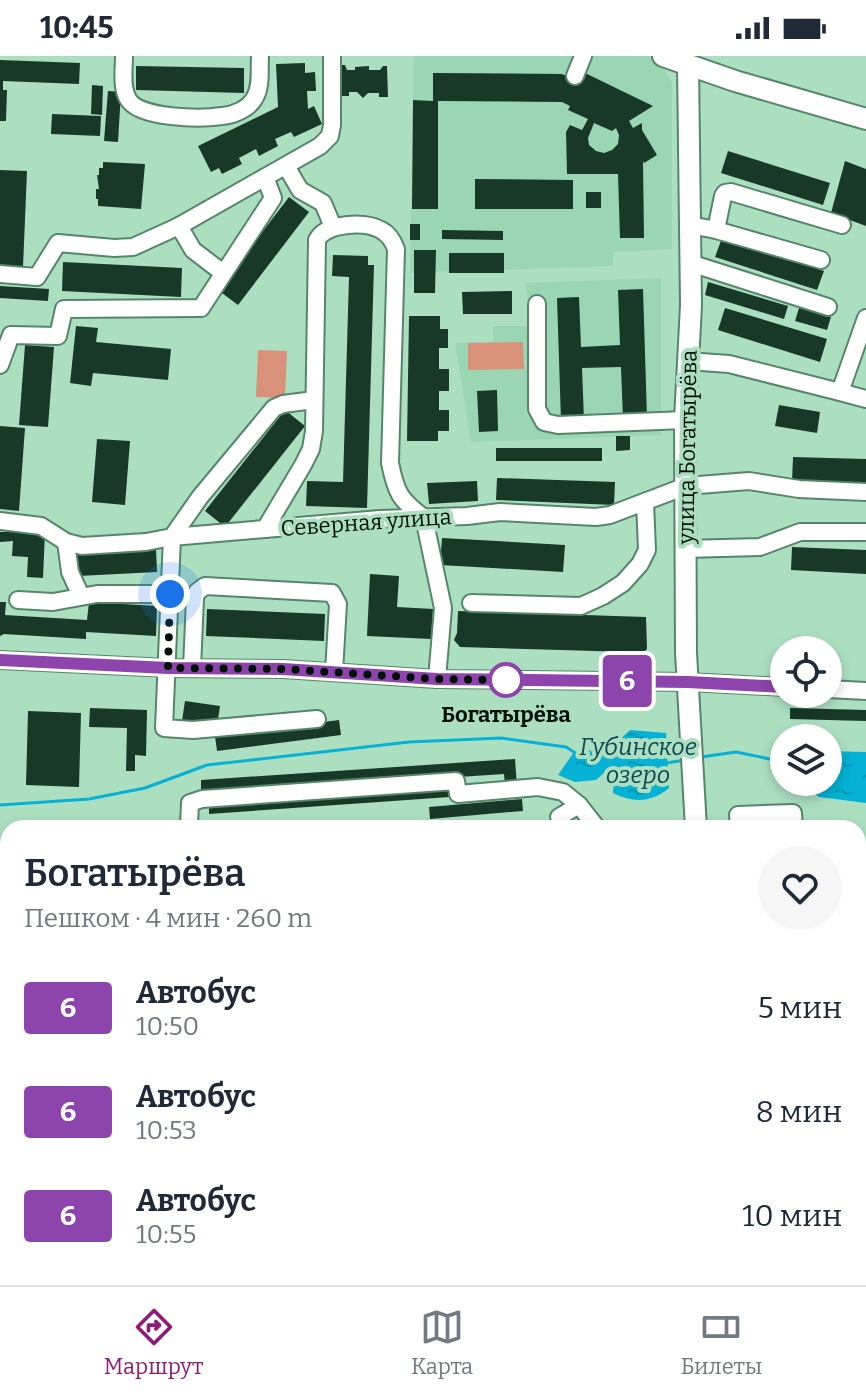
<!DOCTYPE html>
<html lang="ru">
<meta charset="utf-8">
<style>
:root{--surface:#fff;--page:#f6f6f7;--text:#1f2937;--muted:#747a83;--line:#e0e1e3;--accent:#911a78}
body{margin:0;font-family:Bitter,serif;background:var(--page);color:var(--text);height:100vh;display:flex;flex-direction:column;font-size:30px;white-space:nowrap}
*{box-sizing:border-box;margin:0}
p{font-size:26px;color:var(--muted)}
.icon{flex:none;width:44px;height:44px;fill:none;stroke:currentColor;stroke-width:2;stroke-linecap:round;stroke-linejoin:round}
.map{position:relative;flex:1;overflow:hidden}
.panel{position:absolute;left:0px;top:764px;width:866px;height:466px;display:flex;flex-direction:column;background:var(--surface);border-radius:24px 24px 0 0;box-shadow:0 4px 12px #0003}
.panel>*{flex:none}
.badge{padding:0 16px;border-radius:6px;font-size:28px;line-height:52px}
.tools{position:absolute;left:770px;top:580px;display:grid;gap:16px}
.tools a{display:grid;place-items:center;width:72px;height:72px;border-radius:50%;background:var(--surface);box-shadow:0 4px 12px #0003;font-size:40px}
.you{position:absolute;width:40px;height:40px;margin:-20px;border:6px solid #fff;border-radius:50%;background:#1a73e8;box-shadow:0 0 0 12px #1a73e833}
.map>.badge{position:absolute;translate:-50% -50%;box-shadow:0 0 0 4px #fff}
.round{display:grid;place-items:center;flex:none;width:84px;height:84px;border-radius:42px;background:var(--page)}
.head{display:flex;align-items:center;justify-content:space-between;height:136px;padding:0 24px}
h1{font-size:38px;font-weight:600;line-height:60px}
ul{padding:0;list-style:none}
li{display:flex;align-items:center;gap:24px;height:104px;padding:0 24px}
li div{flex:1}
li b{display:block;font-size:30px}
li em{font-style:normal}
li .badge{min-width:88px;font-weight:700;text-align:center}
.status{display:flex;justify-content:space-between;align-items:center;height:56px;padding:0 40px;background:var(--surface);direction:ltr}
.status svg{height:22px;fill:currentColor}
.dock{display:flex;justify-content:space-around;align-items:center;height:112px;border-top:2px solid var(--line);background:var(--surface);font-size:22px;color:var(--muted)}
.dock a{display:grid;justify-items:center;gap:4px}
.dock .active{color:var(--accent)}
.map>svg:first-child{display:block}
</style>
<div class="status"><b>10:45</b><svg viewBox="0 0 49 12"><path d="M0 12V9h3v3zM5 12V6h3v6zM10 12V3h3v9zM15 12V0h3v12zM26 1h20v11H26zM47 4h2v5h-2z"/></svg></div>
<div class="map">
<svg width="866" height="1229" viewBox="0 0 866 1229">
<defs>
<pattern id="water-ripples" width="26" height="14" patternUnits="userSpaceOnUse" patternTransform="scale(2)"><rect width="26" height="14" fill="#05b1d4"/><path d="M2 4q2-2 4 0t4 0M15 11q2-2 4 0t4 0" fill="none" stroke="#0497b4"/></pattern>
</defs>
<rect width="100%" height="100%" fill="#acdfc0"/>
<!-- built -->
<g fill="#9bd6b4">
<polygon points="414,0 650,0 659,5 672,26 672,193 614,196 613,210 410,217"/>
<polygon points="661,222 661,379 471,386 455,287 493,286 493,270 531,270 525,227"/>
<polygon points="187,1222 278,1222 279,1229 187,1229"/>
</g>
<!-- green -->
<g fill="#d9917a">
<polygon points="523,286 524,313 468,314 468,287"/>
<polygon points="258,294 287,295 285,342 256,341"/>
</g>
<!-- water -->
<g fill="url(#water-ripples)">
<path d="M630,674L666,677L669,732C651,747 633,747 613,737L614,722L605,716L596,724L575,726L558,719L574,696L588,694L603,699Z"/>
<polygon points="828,695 866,696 866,747 819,741 797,726 828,726"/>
</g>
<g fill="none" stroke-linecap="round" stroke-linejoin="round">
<!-- stream -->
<g stroke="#05b1d4" stroke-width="3">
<polyline points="701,701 736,696 784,706"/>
<polyline points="666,707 686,704"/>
<polyline points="0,749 89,743 145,732 207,709 409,686 501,682 566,691 577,698"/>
</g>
</g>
<!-- building -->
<g fill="#183927" fill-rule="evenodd">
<polygon points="0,4 80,7 79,28 3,25 3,34 7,34 6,65 0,65"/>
<polygon points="305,7 305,17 315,16 316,35 307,35 308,53 314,50 322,68 294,81 291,76 275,83 278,90 259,100 256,93 239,102 242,108 222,118 219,112 211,116 198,90 278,51 276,8"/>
<polygon points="339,9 345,9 347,14 355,14 355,11 369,10 369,14 380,14 383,10 387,10 388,41 379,41 379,37 368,37 363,42 357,36 349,36 349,40 338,40"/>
<polygon points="136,10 244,12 244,37 136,34"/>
<path d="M433,17L562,18L581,27L585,17L653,50L629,65L633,72L642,67V74L657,99L644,107L643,105L644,182H620L618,118H567L566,76L570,69L582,74L588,63L568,54L570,50L562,46L438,45V153H412L413,44L433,45ZM594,67L612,75L616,72L619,79L618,88L612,94L604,97L596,95L589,89L588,82Z"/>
<polygon points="92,29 103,30 102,59 91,58"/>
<polygon points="108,35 121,36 118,86 104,85"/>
<polygon points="52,58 101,60 100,80 51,78"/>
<polygon points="728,95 830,127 823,149 721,117"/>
<polygon points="845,105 866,113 866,170 831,157"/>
<polygon points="103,106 145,108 141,153 98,150 98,143 96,143 96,133 99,133 97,119 99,119 99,112 103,112"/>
<polygon points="0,114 27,115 23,211 0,210"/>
<polygon points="475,123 573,124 573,153 475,153"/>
<rect x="586" y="136" width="15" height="16"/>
<polygon points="289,141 309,156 238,249 218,234"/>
<rect x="410" y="168" width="10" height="16"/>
<polygon points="442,174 503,175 503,184 442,183"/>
<polygon points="722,182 824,215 817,234 715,201"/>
<polygon points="414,194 436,194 435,237 414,237"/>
<rect x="449" y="197" width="55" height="20"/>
<polygon points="333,199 368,200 368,209 374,209 367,452 306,450 307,425 343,426 349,221 332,220"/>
<polygon points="63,206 182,212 181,241 62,235"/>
<polygon points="708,226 788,250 784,263 705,239"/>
<polygon points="0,230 49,233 48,245 0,242"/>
<polygon points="643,233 647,362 623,363 621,311 582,312 584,364 561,365 557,242 579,241 581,291 620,289 618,234"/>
<polygon points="512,235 512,258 463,258 462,236"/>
<polygon points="725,252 827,283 820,306 718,274"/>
<polygon points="799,252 831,261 827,274 795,265"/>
<polygon points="409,260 440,260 440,273 448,273 448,292 439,292 439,313 449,313 449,335 439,335 439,354 449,354 449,375 438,375 438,385 407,385"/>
<polygon points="76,270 98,272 96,286 171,293 168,324 93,317 91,330 70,327"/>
<polygon points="25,289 54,291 48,371 19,369"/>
<polygon points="497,334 498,375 479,376 477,335"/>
<polygon points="779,349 820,356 817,377 775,370"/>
<polygon points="285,354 305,370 225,471 205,455"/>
<polygon points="0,370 25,372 19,455 0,453"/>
<polygon points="616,380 630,380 630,394 616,395"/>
<polygon points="97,383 130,385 125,449 92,446"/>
<rect x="496" y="392" width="106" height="13"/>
<polygon points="793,401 866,403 866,427 792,425"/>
<polygon points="497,422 615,426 614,449 496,444"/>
<polygon points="477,425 478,445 429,448 427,427"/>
<polygon points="0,476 45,476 43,522 27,521 28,501 12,500 13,485 0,486"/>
<polygon points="442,482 565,489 563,516 440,509"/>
<polygon points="792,491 866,494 866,518 791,514"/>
<polygon points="156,493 157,516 78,520 77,496"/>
<polygon points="370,518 399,520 397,551 433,553 431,583 367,580"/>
<polygon points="0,546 6,546 5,559 87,564 89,546 157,550 156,580 86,576 86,583 4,578 0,580"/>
<polygon points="207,553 325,558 324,585 206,580"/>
<polygon points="458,555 646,561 647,593 641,599 635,599 630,596 460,591 454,584 457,577"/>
<polygon points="185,645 220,650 217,670 182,665"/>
<polygon points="90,652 147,654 146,700 135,699 135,715 126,715 127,672 89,671"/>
<polygon points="790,652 866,654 866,665 790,663"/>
<polygon points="28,655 81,657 79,731 26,729"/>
<polygon points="339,664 341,679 217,695 215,680"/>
<polygon points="515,703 517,730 505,731 504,718 201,738 201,724"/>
<polygon points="449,731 450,741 209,758 209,747"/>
<polygon points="522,743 523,755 430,763 429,751"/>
<polygon points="858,805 866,806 866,835 858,835"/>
<polygon points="866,859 866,889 858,889 858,860"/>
<polygon points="1,970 8,970 8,1000 2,1000"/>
<polygon points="8,1038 8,1064 0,1065 0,1039"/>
<polygon points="866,1061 866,1084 858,1085 858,1062"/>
<polygon points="858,1147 866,1148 866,1183 863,1184 858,1185"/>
<rect x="502" y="1222" width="108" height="7"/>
</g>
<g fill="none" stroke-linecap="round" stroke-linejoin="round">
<defs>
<g id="minor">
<path d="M124,0C124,13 121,31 128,43C139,63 201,63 222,60C234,59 248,53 254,43C262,31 259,13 260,0"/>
<polyline points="575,20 583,0"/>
<polyline points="286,110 300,134 323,147 333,171"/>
<polyline points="690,169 716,174 723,140 725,137 731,136 842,169"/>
<polyline points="179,170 193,194 223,217"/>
<polyline points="716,174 821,204"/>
<polyline points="690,207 828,251"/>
<polyline points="0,218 37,221 58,187 114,192 133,191 179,170 320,90 330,80 332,69 332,0"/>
<polyline points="537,248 537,353 544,366 558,369 685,364"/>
<polyline points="687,305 729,308 840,336 866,262"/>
<polyline points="0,309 11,279 58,280 64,253 201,252 273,142 265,121"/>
<polyline points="840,336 866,343"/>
<polyline points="0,465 41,470 66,486 82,490 146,486 172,481 200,441 274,352 283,348 314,344"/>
<path d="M265,473L303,409L311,393L314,375L317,184C326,167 364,165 381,174C389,178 393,185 396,193L390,407C396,437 400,444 424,462L443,552L437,623"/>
<polyline points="66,486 70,516 81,540"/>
<polyline points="685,493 760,491 800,476 866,476"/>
<polyline points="18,544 53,546 97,538 170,538"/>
<polyline points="471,547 581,550 603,540 623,527 640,508 647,494 645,446"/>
<polyline points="0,604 168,612 283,613 437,623 688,626 784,631"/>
<polyline points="192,612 195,542 197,536 205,530 332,537 338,548 334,616"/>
<polyline points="828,633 866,635"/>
<polyline points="317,663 193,674 164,672 172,481 380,463 467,460 500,456 596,461 610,459 686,430 749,425 799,433 866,436"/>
<polyline points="559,761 579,749 597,772"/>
<polyline points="189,769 190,747 202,743 456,725 458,738 538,731 563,736 579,749"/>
<polyline points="739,772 738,759 793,757 794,772"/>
<polyline points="858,846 866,846"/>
<polyline points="0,915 8,902"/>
<polyline points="0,1006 8,1008"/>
<polyline points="858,1042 866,1044"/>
<polyline points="0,1100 8,1100"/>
<polyline points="331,1222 332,1229"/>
<polyline points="486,1222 487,1229"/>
<polyline points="667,1222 667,1229"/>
<polyline points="4,1229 10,1225 59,1224"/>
<polyline points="59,1229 59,1224 109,1222"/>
<polyline points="774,1229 782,1222"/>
</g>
<g id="major">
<polyline points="663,0 735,25 866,63"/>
<polyline points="688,9 691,249 685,364 686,597 696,772"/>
<polyline points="858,1106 866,1106"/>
<polyline points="0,1162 8,1162"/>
<polyline points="810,1222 816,1229"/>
</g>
</defs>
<!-- minor casing -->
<use href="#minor" stroke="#55866a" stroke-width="20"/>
<!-- major casing -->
<use href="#major" stroke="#55866a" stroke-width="24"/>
<!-- minor -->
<use href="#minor" stroke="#fff" stroke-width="16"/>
<!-- major -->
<use href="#major" stroke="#fff" stroke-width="20"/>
</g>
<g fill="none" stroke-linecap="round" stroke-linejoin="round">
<defs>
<polyline id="line" points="0,604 168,612 283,613 437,623 688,626 784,631"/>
</defs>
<!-- line casing -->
<use href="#line" stroke="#fff" stroke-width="18"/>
<!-- line -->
<use href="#line" stroke="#8e44ad" stroke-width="12"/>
<!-- walk -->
<polyline stroke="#011108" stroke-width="8" stroke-dasharray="0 14.4" points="170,538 168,612 283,613 437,623 506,624"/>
</g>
<!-- markers -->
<circle fill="#fff" stroke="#8e44ad" stroke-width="4" cx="506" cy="624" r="16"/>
<g text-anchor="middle" stroke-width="8" stroke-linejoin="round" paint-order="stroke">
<!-- street labels -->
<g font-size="22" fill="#011108" stroke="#acdfc0">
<text transform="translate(687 391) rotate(-89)" y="8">улица Богатырёва</text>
<text transform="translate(366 466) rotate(-4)" y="8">Северная улица</text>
</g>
<!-- stop labels -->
<g font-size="22" font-weight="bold" fill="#011108" stroke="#acdfc0">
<text x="506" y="666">Богатырёва</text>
</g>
<!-- water labels -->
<g font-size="24" font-style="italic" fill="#0c4857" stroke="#acdfc0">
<text x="638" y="699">Губинское<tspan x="638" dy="28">озеро</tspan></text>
</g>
</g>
</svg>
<div class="tools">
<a><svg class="icon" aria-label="locate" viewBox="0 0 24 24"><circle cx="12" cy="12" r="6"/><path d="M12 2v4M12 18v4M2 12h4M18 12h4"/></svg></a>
<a><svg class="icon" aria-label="layers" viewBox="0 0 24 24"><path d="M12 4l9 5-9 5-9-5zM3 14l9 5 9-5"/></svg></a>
</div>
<div class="you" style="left:170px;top:538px"></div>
<b class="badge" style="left:627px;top:625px;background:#8e44ad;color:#fff">6</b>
<section class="panel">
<div class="head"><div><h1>Богатырёва</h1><p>Пешком · 4 мин · 260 m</p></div><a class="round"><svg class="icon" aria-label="heart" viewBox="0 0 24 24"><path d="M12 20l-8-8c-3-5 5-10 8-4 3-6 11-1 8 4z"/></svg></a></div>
<ul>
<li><span class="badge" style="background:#8e44ad;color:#fff">6</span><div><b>Автобус</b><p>10:50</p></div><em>5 мин</em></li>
<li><span class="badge" style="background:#8e44ad;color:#fff">6</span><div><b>Автобус</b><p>10:53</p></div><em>8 мин</em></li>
<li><span class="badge" style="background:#8e44ad;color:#fff">6</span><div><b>Автобус</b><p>10:55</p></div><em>10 мин</em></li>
</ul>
</section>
</div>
<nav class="dock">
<a class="active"><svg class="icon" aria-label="directions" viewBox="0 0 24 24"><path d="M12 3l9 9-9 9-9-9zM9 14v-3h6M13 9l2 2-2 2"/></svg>Маршрут</a>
<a><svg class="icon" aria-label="map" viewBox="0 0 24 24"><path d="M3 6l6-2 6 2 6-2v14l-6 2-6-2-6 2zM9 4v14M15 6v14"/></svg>Карта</a>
<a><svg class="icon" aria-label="tickets" viewBox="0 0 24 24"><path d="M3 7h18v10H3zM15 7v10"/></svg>Билеты</a>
</nav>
